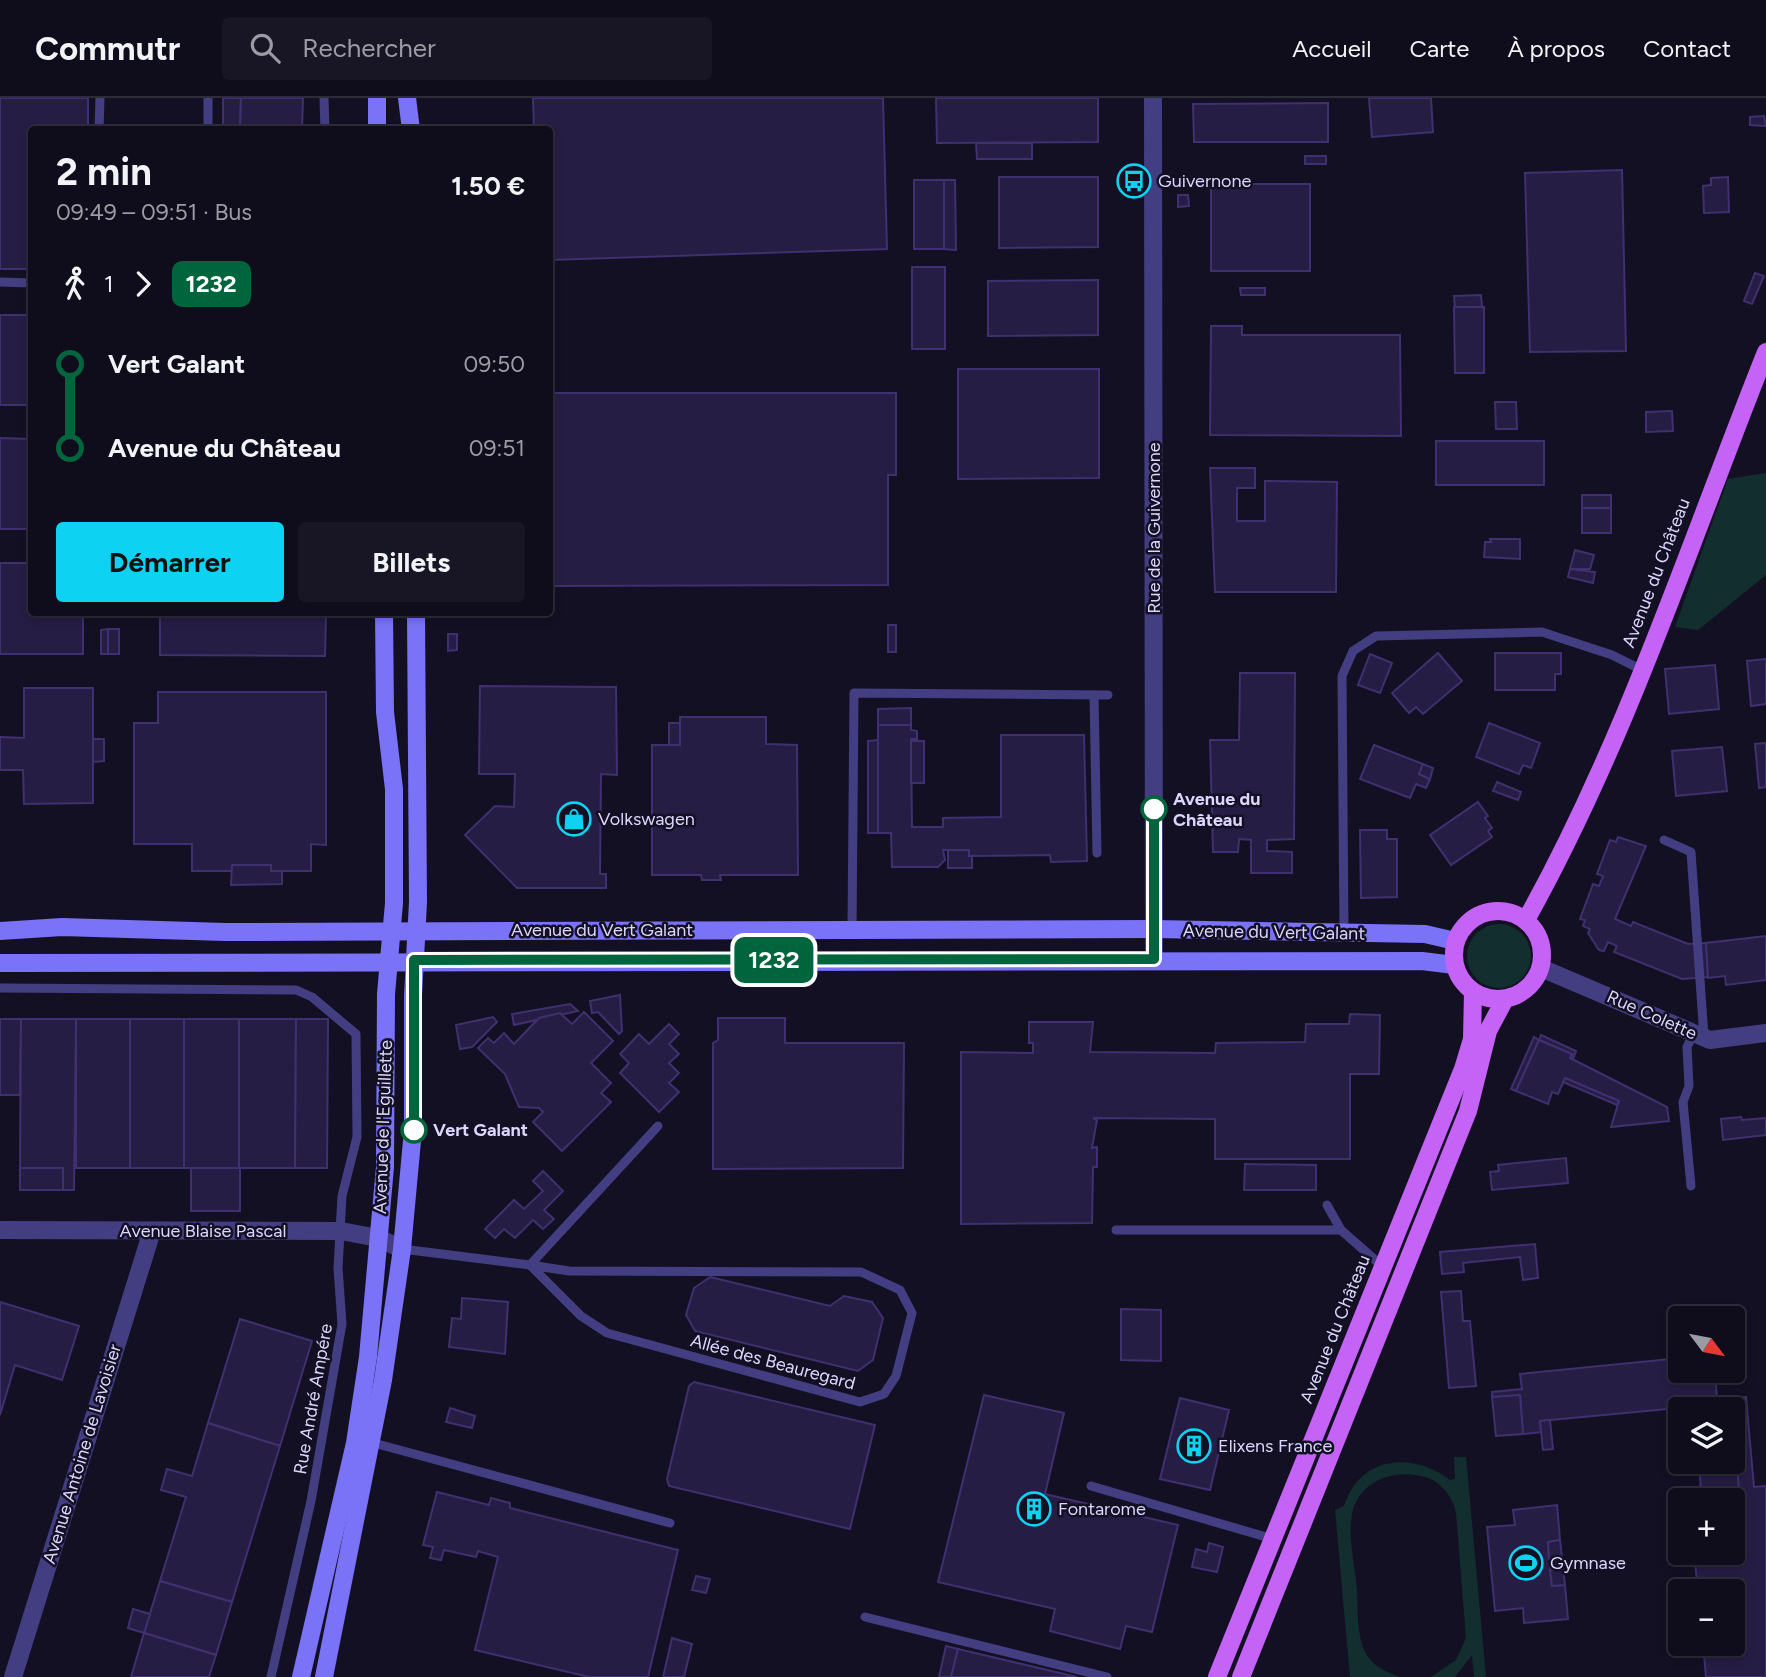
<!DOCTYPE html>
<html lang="fr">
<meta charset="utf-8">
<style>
:root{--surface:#0f0c1b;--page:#181524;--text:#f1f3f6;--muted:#9b9ba3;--line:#2f2c3a;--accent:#0dd2f1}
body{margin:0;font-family:Figtree,sans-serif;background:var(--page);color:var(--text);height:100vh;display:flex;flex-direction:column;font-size:26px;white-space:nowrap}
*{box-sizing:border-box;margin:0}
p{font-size:23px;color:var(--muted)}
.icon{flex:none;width:38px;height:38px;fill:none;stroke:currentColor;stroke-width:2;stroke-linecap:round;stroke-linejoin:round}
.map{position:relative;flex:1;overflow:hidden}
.sheet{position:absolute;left:28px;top:28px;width:525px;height:490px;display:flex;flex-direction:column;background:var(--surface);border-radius:7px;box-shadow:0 4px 10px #0003,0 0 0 2px var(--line)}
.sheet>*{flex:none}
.badge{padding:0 14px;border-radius:10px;font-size:24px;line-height:46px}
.needle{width:46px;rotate:122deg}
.tools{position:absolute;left:1668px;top:1208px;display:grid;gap:14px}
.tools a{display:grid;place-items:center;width:77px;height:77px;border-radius:7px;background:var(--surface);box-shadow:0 4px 10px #0003,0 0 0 2px var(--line);font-size:35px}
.map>.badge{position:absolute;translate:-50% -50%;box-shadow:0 0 0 4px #fff}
.legs{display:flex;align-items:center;gap:10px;height:77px;padding:0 28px;font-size:23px}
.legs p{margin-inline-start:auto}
.overview{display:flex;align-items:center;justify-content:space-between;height:119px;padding:0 28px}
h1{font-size:38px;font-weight:700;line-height:52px}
.primary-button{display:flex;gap:14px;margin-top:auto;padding:14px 28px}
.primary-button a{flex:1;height:80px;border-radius:7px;background:var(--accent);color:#111;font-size:28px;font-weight:700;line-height:80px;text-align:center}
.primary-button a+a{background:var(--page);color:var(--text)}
ul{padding:0 28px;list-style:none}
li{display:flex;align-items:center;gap:24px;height:84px;font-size:26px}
li i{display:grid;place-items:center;width:10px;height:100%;margin:0 9px;background:currentColor}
li i::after{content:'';width:18px;height:18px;margin:-9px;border:5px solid;border-radius:50%;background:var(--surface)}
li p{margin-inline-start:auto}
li:first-child i{background:linear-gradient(#0000 50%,currentColor 0)}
li:last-child i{background:linear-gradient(currentColor 50%,#0000 0)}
header{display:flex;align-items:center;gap:42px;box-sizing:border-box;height:98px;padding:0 35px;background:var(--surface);border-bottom:2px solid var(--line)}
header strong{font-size:33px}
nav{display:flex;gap:38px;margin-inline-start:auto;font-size:24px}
.search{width:490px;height:63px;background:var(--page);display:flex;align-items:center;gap:18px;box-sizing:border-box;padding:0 24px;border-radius:7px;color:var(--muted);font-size:26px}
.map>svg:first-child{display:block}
</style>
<header>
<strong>Commutr</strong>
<div class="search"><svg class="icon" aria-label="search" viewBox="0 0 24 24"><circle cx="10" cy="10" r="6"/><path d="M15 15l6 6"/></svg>Rechercher</div>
<nav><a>Accueil</a><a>Carte</a><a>À propos</a><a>Contact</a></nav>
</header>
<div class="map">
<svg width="1766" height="1579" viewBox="0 0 1766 1579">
<rect width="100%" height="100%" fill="#141024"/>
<!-- green -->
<g fill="#132e2e">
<polygon points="1766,375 1766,477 1698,532 1675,529 1728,381"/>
<circle cx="1499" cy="858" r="32"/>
<path d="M1454,1359H1466L1486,1579H1474L1472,1557L1455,1579H1431L1456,1562L1466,1540L1456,1414C1452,1397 1439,1381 1421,1378C1389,1371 1354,1386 1351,1423C1349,1445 1355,1470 1357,1492C1358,1513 1356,1543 1369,1560C1376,1570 1389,1575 1400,1579H1350L1335,1412L1344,1408C1360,1358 1412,1353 1450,1382L1455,1381Z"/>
</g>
<!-- building -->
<g fill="#261d44" stroke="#3f306f" stroke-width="2">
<polygon points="0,0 88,0 88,32 32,32 32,171 0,171"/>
<polygon points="223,0 241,0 240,32 223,32"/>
<polygon points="241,0 303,0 302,32 240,32"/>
<polygon points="533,0 883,0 887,151 550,162 550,32 534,32"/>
<polygon points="936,0 1098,0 1098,44 937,45"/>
<polygon points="1369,0 1431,0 1433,34 1372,39"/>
<polygon points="1328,5 1328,44 1194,44 1193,6"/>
<polygon points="1764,18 1766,28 1750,27 1750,19"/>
<polygon points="976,45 1032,45 1032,61 977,61"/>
<rect x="1305" y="58" width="21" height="8"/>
<polygon points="1622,72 1626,253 1530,254 1525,75"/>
<polygon points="999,79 1098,79 1098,149 999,150"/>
<polygon points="1728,79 1729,114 1704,115 1703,88 1711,87 1711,80"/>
<rect x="914" y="82" width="30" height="69"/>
<polygon points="944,82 955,82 956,152 944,151"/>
<rect x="1211" y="86" width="99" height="87"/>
<polygon points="1178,97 1188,97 1189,108 1178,109"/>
<rect x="912" y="169" width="33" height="82"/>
<polygon points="1755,175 1764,178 1752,206 1744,203"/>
<polygon points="1098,182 1098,237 988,238 988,183"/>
<polygon points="1240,190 1265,190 1265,197 1241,197"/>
<polygon points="1481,197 1482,209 1455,209 1454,198"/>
<polygon points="1454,209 1484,209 1484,275 1455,275"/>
<rect x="0" y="217" width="32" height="90"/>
<polygon points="1211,228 1242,228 1242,237 1400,237 1401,338 1210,337"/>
<polygon points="958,271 1099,271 1099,380 958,381"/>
<polygon points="550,295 896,295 896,377 888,377 888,487 550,488"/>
<polygon points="1495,304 1516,304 1517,331 1496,331"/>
<polygon points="1672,313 1673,333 1646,334 1646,314"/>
<polygon points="0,340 32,341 32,431 0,431"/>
<rect x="1436" y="343" width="108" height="44"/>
<polygon points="1210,370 1255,370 1255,390 1237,390 1237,423 1265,423 1265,383 1337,384 1336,494 1215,494"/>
<rect x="1582" y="397" width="29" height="13"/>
<rect x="1582" y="410" width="29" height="25"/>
<polygon points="1490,441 1520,441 1520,461 1484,459 1485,444 1491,444"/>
<polygon points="1575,452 1594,457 1590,471 1570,471"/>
<polygon points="0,465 32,465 32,514 83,514 83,556 0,556"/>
<polygon points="1570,471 1595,474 1593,485 1568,479"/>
<polygon points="160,514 326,514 325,558 160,557"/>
<rect x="888" y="527" width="8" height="27"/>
<rect x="108" y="531" width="11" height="25"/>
<polygon points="108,531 108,556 101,556 101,532"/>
<polygon points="448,536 457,536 457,552 448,553"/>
<polygon points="1438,555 1462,583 1423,616 1416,609 1409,615 1392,595"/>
<polygon points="1495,555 1561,555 1561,576 1555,576 1555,592 1495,592"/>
<polygon points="1370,556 1392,565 1380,595 1358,587"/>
<polygon points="1766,561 1766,606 1751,608 1747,563"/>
<polygon points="1715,567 1719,611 1669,616 1665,571"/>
<polygon points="1240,575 1295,575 1294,741 1267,742 1267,753 1292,754 1292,775 1251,775 1251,742 1239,741 1238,754 1213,754 1210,642 1239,642"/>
<polygon points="480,588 616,589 617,677 601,676 600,776 606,776 606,790 517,790 465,737 495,708 514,709 515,676 479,676"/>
<polygon points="24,590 93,590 93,705 24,706 23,672 0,672 0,639 24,640"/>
<polygon points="158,594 326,594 326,747 311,746 311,773 271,773 271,767 232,767 232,773 192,773 192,746 134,746 134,625 158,625"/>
<polygon points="911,610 911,627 878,627 878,611"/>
<polygon points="680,619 766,619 766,646 797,647 798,777 720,777 721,782 702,782 701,777 652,777 652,647 680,647"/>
<rect x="669" y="625" width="11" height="22"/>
<polygon points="1489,625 1540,645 1531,670 1523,667 1519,676 1476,659"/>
<polygon points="878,627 911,627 911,632 917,633 917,641 911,641 912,729 943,729 943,720 1001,719 1001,637 1084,637 1087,763 1051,764 1050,757 969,758 969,752 943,752 945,762 938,769 892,769 891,735 878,735"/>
<polygon points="93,641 104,641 104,663 93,664"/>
<polygon points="878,642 878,735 868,735 868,643"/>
<rect x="911" y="643" width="13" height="42"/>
<polygon points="1766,645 1766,689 1759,690 1755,646"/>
<polygon points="1374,647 1423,666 1419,676 1430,681 1426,690 1416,686 1410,700 1360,681"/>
<polygon points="1722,649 1727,693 1676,698 1672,653"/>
<polygon points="1423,666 1433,670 1430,681 1419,676"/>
<polygon points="1497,684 1521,694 1518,702 1493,693"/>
<polygon points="1478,704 1488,718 1485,720 1492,730 1488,733 1492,739 1451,767 1430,737"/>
<polygon points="1360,732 1387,732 1387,741 1397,741 1397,799 1361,800"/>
<polygon points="1618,739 1646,748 1615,821 1631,828 1633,824 1688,846 1706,845 1708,879 1682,881 1614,854 1617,848 1608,844 1604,853 1599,852 1588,835 1590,831 1583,828 1585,822 1580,821 1593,786 1599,788 1603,778 1597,776 1610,742 1616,744"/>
<polygon points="948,752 969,752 969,758 972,758 972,770 948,770"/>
<polygon points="232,767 271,767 271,773 282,773 282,786 231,787"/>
<polygon points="1766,838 1766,882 1726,887 1725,878 1708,880 1706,845"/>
<polygon points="620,897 622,933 619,936 598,914 592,915 590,903"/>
<polygon points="570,906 578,913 514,927 512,916"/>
<polygon points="584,914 613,943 591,965 611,985 601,995 611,1004 562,1053 533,1024 543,1014 539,1010 519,1009 505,976 478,950 488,940 494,945 504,935 514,946 539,920 560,915 572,926"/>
<polygon points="1350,916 1380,917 1379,976 1350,976 1350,1061 1215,1061 1215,1021 1093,1020 1097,1022 1092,1050 1097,1049 1097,1069 1093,1069 1092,1125 961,1126 961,954 1033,955 1033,945 1029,945 1029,924 1093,924 1090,954 1215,955 1216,945 1305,944 1306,926 1349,926"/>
<polygon points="493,919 497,924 472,949 460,951 456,927"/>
<polygon points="718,920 785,920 785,945 904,945 903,1070 713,1071 713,945 718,942"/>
<polygon points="0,921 21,921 20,997 0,997"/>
<polygon points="21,921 76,921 74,1092 63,1092 63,1070 20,1070"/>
<rect x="76" y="921" width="54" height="149"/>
<rect x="130" y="921" width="54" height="149"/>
<rect x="184" y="921" width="55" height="149"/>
<polygon points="239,921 296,921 295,1070 239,1070"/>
<polygon points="296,921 328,921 327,1070 295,1070"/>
<polygon points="669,926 679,936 669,946 679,956 669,965 679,975 669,985 679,994 659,1014 620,975 629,965 620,956 639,936 649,946"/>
<polygon points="1541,937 1576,953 1573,961 1572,956 1539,942"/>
<polygon points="1534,939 1539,942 1516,993 1511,991"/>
<polygon points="1539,942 1572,956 1570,960 1667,1009 1669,1023 1611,1029 1619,1003 1565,980 1558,996 1552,994 1548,1006 1516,993"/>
<polygon points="1565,980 1619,1003 1617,1007 1563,984"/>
<polygon points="1741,1019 1742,1022 1766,1020 1766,1037 1723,1042 1721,1021"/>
<polygon points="1566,1060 1568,1085 1492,1092 1490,1074 1499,1073 1498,1067"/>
<polygon points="1245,1066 1316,1067 1316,1092 1244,1092"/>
<rect x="20" y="1070" width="43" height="22"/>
<rect x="191" y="1070" width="49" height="43"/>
<polygon points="543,1073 563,1093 544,1112 554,1121 543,1131 533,1122 515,1140 504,1131 495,1140 485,1131 514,1102 524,1111 543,1093 533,1083"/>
<polygon points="1535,1146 1538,1180 1523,1182 1520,1159 1463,1165 1464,1174 1442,1176 1440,1154"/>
<polygon points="710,1179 830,1208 844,1198 872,1204 883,1220 873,1262 858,1273 695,1233 686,1217 694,1190"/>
<polygon points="1461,1193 1463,1223 1470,1223 1476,1288 1449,1290 1441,1194"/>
<polygon points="462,1200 508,1204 505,1256 449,1249 452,1220 461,1221"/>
<polygon points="0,1204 79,1228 62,1282 15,1267 0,1317"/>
<polygon points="1121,1211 1161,1212 1161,1263 1121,1262"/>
<polygon points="240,1221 312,1243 280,1348 208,1325"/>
<polygon points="1680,1260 1680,1272 1715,1272 1717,1302 1746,1299 1754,1389 1766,1388 1766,1579 1706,1579 1703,1545 1732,1545 1732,1493 1698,1493 1694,1454 1732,1454 1732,1402 1689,1402 1688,1395 1739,1391 1731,1305 1540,1323 1541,1334 1523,1336 1520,1297 1492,1299 1492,1294 1522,1291 1520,1276"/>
<polygon points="694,1284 875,1327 850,1431 669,1388 667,1381 689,1288"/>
<polygon points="984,1297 1064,1315 1045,1396 1178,1427 1152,1534 1126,1528 1120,1551 1050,1533 1055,1511 938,1484"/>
<polygon points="1520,1297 1523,1336 1496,1338 1492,1299"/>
<polygon points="1180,1300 1229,1312 1210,1392 1160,1381"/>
<polygon points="1731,1305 1732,1311 1694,1311 1693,1308"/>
<polygon points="450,1310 475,1318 472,1330 446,1324"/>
<polygon points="1732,1321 1739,1391 1701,1394 1699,1363 1732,1363"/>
<polygon points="1550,1322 1553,1351 1543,1352 1540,1323"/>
<polygon points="208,1325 280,1348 232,1504 160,1483 186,1399 161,1392 167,1371 192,1378"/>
<polygon points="437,1394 489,1407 491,1400 510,1405 510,1410 678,1452 648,1579 589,1579 475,1552 498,1459 478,1453 476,1459 444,1452 441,1462 430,1460 433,1449 423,1447"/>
<polygon points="1557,1407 1560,1442 1548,1444 1549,1461 1562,1460 1563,1469 1550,1470 1552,1488 1565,1487 1568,1521 1524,1525 1523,1510 1495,1513 1487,1429 1515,1427 1513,1412"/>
<polygon points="1560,1442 1562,1460 1549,1461 1548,1444"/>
<polygon points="1209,1445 1223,1449 1217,1474 1192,1469 1196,1451 1207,1454"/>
<polygon points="1563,1471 1565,1487 1552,1488 1550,1472"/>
<polygon points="696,1478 710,1481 706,1495 692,1492"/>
<polygon points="160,1483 232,1504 216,1557 144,1535"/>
<polygon points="133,1511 150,1516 144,1535 128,1530"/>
<polygon points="144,1535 216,1557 209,1579 131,1579"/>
<polygon points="672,1540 692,1546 684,1579 663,1579"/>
<polygon points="946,1548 958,1551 951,1579 939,1579"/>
<polygon points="958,1551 1077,1579 951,1579"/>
</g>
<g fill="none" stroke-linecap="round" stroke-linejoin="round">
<!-- lane -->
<g stroke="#433e81" stroke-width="9">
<polyline points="208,0 208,32"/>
<polyline points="324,0 325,32"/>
<polyline points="99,32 100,0"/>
<polyline points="0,184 32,185"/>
<polyline points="1094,597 1097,755"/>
<polyline points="1664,742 1691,754 1704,939"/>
<polyline points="852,832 854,595 1108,597"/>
<polyline points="1344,836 1342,578 1353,553 1376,538 1542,534 1612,557 1642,572"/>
<polyline points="0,890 296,892 312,899 356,936 357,1039 342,1098 338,1170 342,1226 311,1403 271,1579"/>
<polyline points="1691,1088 1683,1004 1689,988 1687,949 1694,935"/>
<polyline points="1327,1107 1341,1132 1383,1169"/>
<polyline points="1116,1132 1341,1132"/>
<polyline points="402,1151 530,1167 658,1028"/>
<polygon points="530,1167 569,1173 861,1174 900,1192 912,1215 896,1278 884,1296 860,1304 607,1235 581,1218"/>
<polyline points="370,1344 670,1425"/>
<polyline points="1091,1388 1273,1441"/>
<polyline points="865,1519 1107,1579"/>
</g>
<!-- street -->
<g stroke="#433e81" stroke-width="18">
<polyline points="1153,0 1154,861"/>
<polyline points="1541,870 1710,942 1766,935"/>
<polyline points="0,1132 341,1133 378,1140 402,1151"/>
<polyline points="13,1579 152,1133"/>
</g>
<!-- secondary -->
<g stroke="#7a72f7" stroke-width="18">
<polyline points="377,0 377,32"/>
<polyline points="407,0 411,32"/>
<polyline points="0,833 62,829 225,834 1155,831 1425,836 1455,843"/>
<polyline points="0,865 1422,863 1454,867"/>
<polyline points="301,1579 355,1345 368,1259 385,1069 386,896 394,805 394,691 385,614 384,514"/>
<polyline points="324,1579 383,1282 402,1151 413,1032 413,898 418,804 416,514"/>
</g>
<!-- primary -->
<g stroke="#c563f7" stroke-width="18">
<circle cx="1498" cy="857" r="44"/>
<path d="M1526,822C1626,643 1690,444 1766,254"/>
<polyline points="1217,1579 1463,971 1472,941 1473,894"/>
<polyline points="1241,1579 1468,1013 1488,933 1505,901"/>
</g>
</g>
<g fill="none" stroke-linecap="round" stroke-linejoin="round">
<defs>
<polyline id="line-1" points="414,1032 414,862 1154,861 1154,711"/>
</defs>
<!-- line-1 casing -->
<use href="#line-1" stroke="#fff" stroke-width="16"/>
<!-- line-1 -->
<use href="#line-1" stroke="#00643c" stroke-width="10"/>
</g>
<!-- icons -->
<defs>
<symbol id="bus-ring" viewBox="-11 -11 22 22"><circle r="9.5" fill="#141024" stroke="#0dd2f1" stroke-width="1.5"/><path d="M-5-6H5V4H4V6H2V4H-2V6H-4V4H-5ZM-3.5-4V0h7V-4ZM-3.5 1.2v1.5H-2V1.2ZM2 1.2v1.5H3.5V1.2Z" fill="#0dd2f1"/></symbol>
<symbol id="shop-ring" viewBox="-11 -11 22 22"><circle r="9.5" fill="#141024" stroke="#0dd2f1" stroke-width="1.5"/><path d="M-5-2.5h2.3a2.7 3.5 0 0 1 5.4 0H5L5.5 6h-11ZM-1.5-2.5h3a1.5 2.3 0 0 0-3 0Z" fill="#0dd2f1"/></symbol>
<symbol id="building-ring" viewBox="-11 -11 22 22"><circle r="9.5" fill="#141024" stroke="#0dd2f1" stroke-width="1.5"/><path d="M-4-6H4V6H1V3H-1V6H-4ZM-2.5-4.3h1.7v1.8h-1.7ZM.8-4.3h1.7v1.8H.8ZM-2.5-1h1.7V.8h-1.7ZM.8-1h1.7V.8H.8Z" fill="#0dd2f1"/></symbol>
<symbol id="stadium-ring" viewBox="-11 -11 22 22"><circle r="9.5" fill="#141024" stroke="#0dd2f1" stroke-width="1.5"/><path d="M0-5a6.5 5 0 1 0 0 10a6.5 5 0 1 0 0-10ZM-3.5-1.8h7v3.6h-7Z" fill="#0dd2f1"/></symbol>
</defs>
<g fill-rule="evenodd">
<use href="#bus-ring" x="1115" y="64" width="38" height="38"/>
<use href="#shop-ring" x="555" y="702" width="38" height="38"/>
<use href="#building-ring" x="1175" y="1329" width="38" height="38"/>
<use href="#building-ring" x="1015" y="1392" width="38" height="38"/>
<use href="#stadium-ring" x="1507" y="1446" width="38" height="38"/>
</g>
<!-- markers -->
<g fill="#fff" stroke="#00643c" stroke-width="3.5">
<circle cx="1154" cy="711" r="12"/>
<circle cx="414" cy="1032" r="12"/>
</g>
<g text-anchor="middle" stroke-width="5" stroke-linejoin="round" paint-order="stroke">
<!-- poi labels -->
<g font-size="18" fill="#dbd6fd" stroke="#141024" text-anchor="start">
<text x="1158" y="89">Guivernone</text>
<text x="598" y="727">Volkswagen</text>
<text x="1218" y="1354">Elixens France</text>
<text x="1058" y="1417">Fontarome</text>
<text x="1550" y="1471">Gymnase</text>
</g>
<!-- street labels -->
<g font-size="18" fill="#dbd6fd" stroke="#141024">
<text transform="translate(1154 430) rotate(-90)" y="6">Rue de la Guivernone</text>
<text transform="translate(1656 475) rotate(-69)" y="6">Avenue du Château</text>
<text x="602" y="838">Avenue du Vert Galant</text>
<text transform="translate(1274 834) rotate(1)" y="6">Avenue du Vert Galant</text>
<text transform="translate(1652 917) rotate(24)" y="6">Rue Colette</text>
<text transform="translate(383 1029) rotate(-88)" y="6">Avenue de l'Eguillette</text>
<text x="203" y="1139">Avenue Blaise Pascal</text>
<text transform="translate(1335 1231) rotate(-68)" y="6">Avenue du Château</text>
<text transform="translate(773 1264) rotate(15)" y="6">Allée des Beauregard</text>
<text transform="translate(313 1301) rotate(-80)" y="6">Rue André Ampére</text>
<text transform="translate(82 1356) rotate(-73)" y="6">Avenue Antoine de Lavoisier</text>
</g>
<!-- stop labels -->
<g font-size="18" font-weight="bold" fill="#dbd6fd" stroke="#141024" text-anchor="start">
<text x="1173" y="707">Avenue du<tspan x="1173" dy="21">Château</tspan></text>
<text x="433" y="1038">Vert Galant</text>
</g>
</g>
</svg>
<div class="tools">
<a><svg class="needle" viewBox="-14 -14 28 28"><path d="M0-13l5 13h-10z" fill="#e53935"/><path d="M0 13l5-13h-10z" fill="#9b9ba3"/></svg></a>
<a><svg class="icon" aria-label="layers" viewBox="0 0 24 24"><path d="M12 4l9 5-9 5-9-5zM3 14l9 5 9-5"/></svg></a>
<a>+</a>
<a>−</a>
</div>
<b class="badge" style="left:774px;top:862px;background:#00643c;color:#fff">1232</b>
<section class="sheet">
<div class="overview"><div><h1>2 min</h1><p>09:49 – 09:51 · Bus</p></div><b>1.50 €</b></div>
<div class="legs"><svg class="icon" aria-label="walk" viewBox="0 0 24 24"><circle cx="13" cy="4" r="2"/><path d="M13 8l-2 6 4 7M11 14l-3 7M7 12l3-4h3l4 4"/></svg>1<svg class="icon" aria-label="forward" viewBox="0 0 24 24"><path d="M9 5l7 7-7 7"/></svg><b class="badge" style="background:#00643c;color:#fff">1232</b></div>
<ul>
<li><i style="color:#00643c"></i><b>Vert Galant</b><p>09:50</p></li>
<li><i style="color:#00643c"></i><b>Avenue du Château</b><p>09:51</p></li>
</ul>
<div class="primary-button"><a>Démarrer</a><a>Billets</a></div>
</section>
</div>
